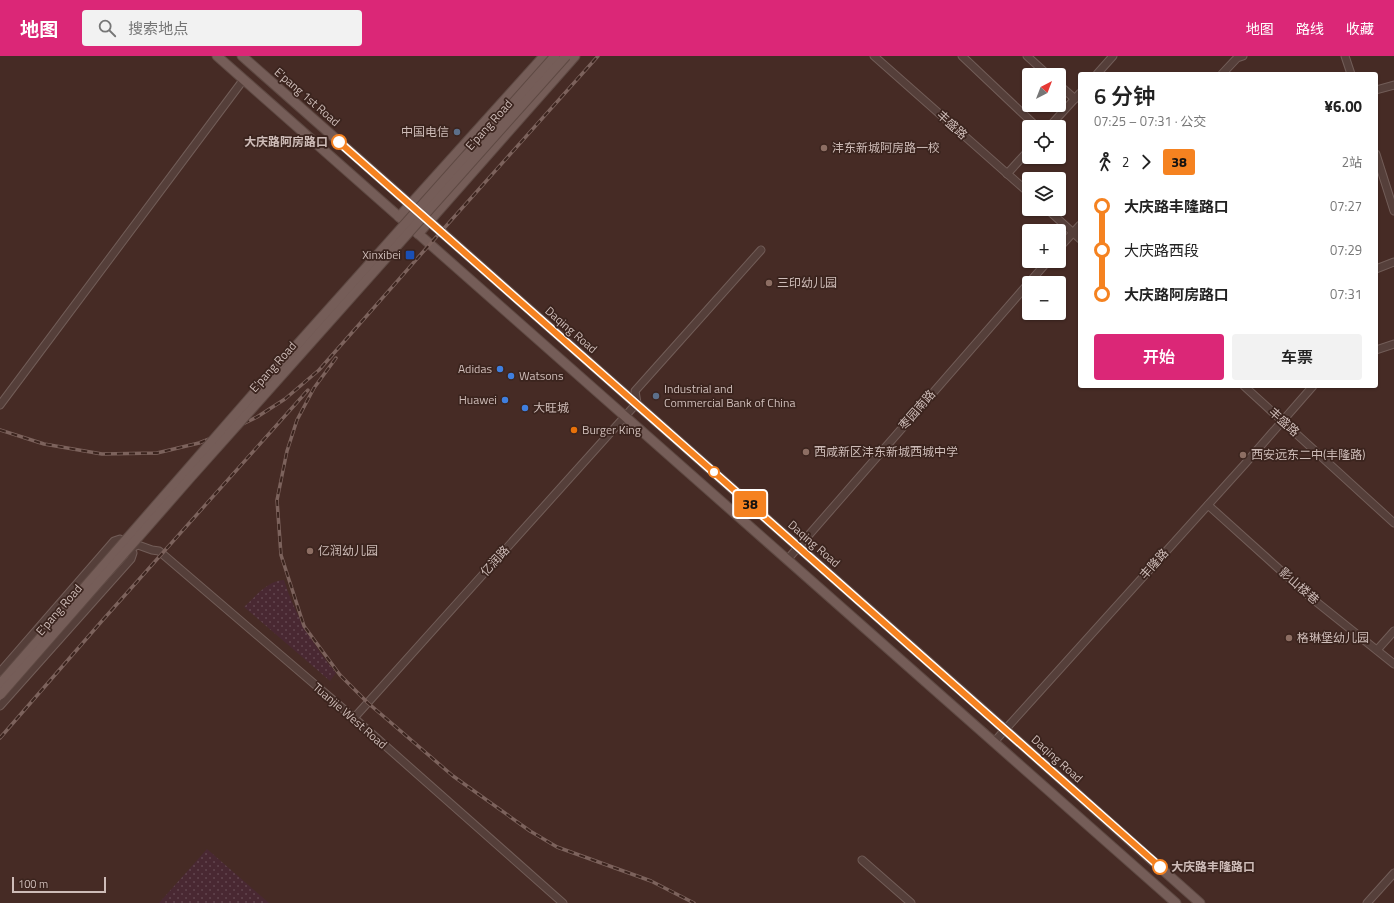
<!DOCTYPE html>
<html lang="zh">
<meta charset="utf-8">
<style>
:root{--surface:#fff;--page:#f2f2f2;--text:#222;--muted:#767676;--accent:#db2777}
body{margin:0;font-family:"Titillium Web","Noto Sans SC",sans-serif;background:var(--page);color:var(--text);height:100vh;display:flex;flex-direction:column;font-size:15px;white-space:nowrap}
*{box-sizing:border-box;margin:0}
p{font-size:13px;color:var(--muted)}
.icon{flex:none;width:22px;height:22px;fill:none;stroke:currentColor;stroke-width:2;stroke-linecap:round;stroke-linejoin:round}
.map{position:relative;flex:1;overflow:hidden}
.side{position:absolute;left:1078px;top:16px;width:300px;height:316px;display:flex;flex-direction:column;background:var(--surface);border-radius:4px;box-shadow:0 1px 3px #0004}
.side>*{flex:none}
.badge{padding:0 8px;border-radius:3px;font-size:14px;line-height:26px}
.needle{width:26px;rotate:42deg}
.buttons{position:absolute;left:1022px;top:12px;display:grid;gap:8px}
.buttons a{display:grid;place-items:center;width:44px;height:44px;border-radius:4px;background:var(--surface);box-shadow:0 1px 3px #0004;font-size:20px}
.scale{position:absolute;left:12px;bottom:10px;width:94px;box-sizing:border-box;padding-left:4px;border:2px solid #cebcb8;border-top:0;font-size:11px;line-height:14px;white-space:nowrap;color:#cebcb8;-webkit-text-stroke:3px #3b241e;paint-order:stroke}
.map>.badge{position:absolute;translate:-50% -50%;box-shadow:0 0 0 2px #fff}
.legs{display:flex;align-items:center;gap:6px;height:44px;padding:0 16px;font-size:13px}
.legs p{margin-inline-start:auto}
.head{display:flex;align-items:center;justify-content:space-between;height:68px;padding:0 16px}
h1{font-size:22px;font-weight:600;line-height:30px}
.cta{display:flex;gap:8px;margin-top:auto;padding:8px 16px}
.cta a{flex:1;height:46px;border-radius:4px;background:var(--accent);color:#fff;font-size:16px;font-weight:600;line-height:46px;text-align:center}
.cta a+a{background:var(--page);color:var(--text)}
ul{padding:0 16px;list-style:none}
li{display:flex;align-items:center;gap:14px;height:44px;font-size:15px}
li i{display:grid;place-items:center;width:6px;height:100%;margin:0 5px;background:currentColor}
li i::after{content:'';width:10px;height:10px;margin:-5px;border:3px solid;border-radius:50%;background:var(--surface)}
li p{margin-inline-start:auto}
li:first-child i{background:linear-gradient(#0000 50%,currentColor 0)}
li:last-child i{background:linear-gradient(currentColor 50%,#0000 0)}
header{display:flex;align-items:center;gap:24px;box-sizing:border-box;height:56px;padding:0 20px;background:var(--accent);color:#fff}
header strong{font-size:19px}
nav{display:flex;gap:22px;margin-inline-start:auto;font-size:14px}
.search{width:280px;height:36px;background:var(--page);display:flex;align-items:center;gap:10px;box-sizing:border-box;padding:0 14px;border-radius:4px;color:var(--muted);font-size:15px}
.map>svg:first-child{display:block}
</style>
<header>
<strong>地图</strong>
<div class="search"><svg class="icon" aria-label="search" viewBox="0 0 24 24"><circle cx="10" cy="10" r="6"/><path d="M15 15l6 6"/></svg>搜索地点</div>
<nav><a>地图</a><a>路线</a><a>收藏</a></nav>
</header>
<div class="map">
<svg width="1394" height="847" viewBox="0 0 1394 847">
<defs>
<pattern id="grass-dots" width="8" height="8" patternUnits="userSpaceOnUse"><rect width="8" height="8" fill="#492832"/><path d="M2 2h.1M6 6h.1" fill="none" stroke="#62454e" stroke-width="1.8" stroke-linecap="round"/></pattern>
</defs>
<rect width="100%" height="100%" fill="#462b25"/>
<!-- grass -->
<g fill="url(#grass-dots)">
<path d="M284,524C295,559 313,589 336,617L330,625L244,551C256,540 267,525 284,524Z"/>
<polygon points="207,793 269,847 159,847"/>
</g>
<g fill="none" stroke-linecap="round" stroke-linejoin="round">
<defs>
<g id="minor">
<polyline points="874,0 1029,137"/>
<polyline points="962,0 1037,71"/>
<polyline points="1027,0 1048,19"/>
<polyline points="1345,0 1351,18"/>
<polyline points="1097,18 1113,0"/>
<polyline points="1222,18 1237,2 1243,0"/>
<polyline points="1059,29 1075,43"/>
<polyline points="1376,34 1394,29"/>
<polyline points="1049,71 1080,37"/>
<polyline points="1376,98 1394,155"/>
<polyline points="1007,118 1029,94"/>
<polyline points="1047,153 1080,183"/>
<polyline points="1059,192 1080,169"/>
<polyline points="1376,213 1394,206"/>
<polyline points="1376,294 1394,288"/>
<polyline points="1244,330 1394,467"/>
<polyline points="0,349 244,23"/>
<polyline points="1208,449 1309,540 1394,608"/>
<polyline points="131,492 138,489 152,494 159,495 354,662 563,847"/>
<polyline points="787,504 1048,205"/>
<polyline points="1377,594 1394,575"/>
<polyline points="0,616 114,485 120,483 128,488 133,497 131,503 0,650"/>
<polyline points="354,662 637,347 635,335 761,194"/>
<polyline points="994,686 1244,409 1313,330"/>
<polyline points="862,804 911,847"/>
<polyline points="1367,847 1394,817"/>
</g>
<g id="major">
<polyline points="217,0 1176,847"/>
<path d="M242,0C561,282 882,563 1200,847"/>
<polyline points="399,161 544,0"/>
<polyline points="418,178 575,0"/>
</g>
</defs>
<!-- minor casing -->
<use href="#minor" stroke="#725d58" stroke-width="9"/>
<!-- major casing -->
<use href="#major" stroke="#5e4943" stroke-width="11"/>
<!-- minor -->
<use href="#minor" stroke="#553f3a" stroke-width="7"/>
<!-- major -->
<use href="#major" stroke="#755d58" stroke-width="9"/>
<defs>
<g id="rail">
<polyline points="336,302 314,332 297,364 287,395 277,444 281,499 304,570 340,619 368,647 453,720 530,775 557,791 651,825 694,847"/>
<polyline points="0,374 44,388 102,398 157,397 199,387 222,378 257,361 285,343 319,314 430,188 598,0"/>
<polyline points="0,682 101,566 308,334"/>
</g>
</defs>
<!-- rail casing -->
<use href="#rail" stroke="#7c625c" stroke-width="3.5"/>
<!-- rail -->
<use href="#rail" stroke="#3b241e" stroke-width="2" stroke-dasharray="6" stroke-linecap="butt"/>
<defs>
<g id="major-bridge">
<polyline points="0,628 255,336 555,0"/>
<polyline points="0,639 190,422 566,0"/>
</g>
</defs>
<!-- major-bridge casing -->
<use href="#major-bridge" stroke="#5e4943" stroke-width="11" stroke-linecap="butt"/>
<!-- major-bridge -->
<use href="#major-bridge" stroke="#755d58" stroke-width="9"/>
</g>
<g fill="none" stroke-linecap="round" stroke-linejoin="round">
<defs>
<path id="line-1" d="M339,86C613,327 887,569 1160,811"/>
</defs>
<!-- line-1 casing -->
<use href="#line-1" stroke="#fff" stroke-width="9"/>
<!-- line-1 -->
<use href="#line-1" stroke="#f58220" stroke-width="6"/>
</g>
<!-- markers -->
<g fill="#5c6f8a" stroke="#3b241e" stroke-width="1.5">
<circle cx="457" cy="76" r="4"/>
<circle cx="656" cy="340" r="4"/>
</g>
<g fill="#fff" stroke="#f58220" stroke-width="2">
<circle cx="339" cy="86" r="7"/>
<circle cx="714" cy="416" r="5"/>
<circle cx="1160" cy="811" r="7"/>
</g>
<g fill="#8d6e63" stroke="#3b241e" stroke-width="1.5">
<circle cx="824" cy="92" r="4"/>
<circle cx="769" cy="227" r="4"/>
<circle cx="806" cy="396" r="4"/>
<circle cx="1243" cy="399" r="4"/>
<circle cx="310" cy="495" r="4"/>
<circle cx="1289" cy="582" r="4"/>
</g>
<rect fill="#1a4fb4" stroke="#3b241e" stroke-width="1.5" x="405" y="194" width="10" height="10" rx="2"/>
<g fill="#3f7fe0" stroke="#3b241e" stroke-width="1.5">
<circle cx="500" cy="313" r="4"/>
<circle cx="511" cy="320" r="4"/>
<circle cx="505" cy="344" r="4"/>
<circle cx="525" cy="352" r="4"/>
</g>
<circle fill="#e8710a" stroke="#3b241e" stroke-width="1.5" cx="574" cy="374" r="4"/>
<g text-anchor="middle" stroke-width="3.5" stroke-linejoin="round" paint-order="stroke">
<!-- street labels -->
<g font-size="12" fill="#cebcb8" stroke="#3b241e">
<text transform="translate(307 41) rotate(41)" y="4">E'pang 1st Road</text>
<text transform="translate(489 69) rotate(-48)" y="4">E'pang Road</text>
<text transform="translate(952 69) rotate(42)" y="4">丰盛路</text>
<text transform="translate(571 274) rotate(41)" y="4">Daqing Road</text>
<text transform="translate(273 311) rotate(-48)" y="4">E'pang Road</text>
<text transform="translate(917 354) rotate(-49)" y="4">枣园南路</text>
<text transform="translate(1284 366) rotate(42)" y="4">丰盛路</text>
<text transform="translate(814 488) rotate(41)" y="4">Daqing Road</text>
<text transform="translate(495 505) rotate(-48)" y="4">亿润路</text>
<text transform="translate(1154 508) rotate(-48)" y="4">丰隆路</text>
<text transform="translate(1299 530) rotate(41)" y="4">影山楼巷</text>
<text transform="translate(59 554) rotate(-49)" y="4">E'pang Road</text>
<text transform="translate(350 660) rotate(41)" y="4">Tuanjie West Road</text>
<text transform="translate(1057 703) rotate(42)" y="4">Daqing Road</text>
</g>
<!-- poi labels -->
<g font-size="12" fill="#cebcb8" stroke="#3b241e" text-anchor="start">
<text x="449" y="80" text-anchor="end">中国电信</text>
<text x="832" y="96">沣东新城阿房路一校</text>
<text x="401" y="203" text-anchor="end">Xinxibei</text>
<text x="777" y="231">三印幼儿园</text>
<text x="492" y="317" text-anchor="end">Adidas</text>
<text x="519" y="324">Watsons</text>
<text x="664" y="337">Industrial and<tspan x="664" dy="14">Commercial Bank of China</tspan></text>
<text x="497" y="348" text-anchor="end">Huawei</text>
<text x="533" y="356">大旺城</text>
<text x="582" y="378">Burger King</text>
<text x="814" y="400">西咸新区沣东新城西城中学</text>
<text x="1251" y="403">西安远东二中(丰隆路)</text>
<text x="318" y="499">亿润幼儿园</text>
<text x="1297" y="586">格琳堡幼儿园</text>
</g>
<!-- stop labels -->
<g font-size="12" font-weight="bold" fill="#cebcb8" stroke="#3b241e" text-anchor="end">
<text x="328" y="90">大庆路阿房路口</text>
<text x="1171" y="815" text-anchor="start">大庆路丰隆路口</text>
</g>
</g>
</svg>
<div class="buttons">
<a><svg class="needle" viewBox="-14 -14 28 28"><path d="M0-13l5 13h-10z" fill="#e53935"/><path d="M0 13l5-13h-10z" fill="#767676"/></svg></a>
<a><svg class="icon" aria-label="locate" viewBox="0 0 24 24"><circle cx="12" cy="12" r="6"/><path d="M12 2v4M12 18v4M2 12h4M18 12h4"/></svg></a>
<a><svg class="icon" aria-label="layers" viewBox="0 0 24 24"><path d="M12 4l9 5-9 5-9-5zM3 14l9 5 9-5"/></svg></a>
<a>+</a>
<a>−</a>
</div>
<div class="scale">100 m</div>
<b class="badge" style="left:750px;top:448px;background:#f58220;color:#111">38</b>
<section class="side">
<div class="head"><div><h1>6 分钟</h1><p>07:25 – 07:31 · 公交</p></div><b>¥6.00</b></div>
<div class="legs"><svg class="icon" aria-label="walk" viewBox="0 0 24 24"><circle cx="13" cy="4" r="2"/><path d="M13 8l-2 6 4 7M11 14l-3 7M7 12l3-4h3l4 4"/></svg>2<svg class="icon" aria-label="forward" viewBox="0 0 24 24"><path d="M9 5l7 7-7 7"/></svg><b class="badge" style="background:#f58220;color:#111">38</b><p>2站</p></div>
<ul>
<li><i style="color:#f58220"></i><b>大庆路丰隆路口</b><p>07:27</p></li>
<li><i style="color:#f58220"></i><span>大庆路西段</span><p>07:29</p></li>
<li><i style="color:#f58220"></i><b>大庆路阿房路口</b><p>07:31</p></li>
</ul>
<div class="cta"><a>开始</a><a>车票</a></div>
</section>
</div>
